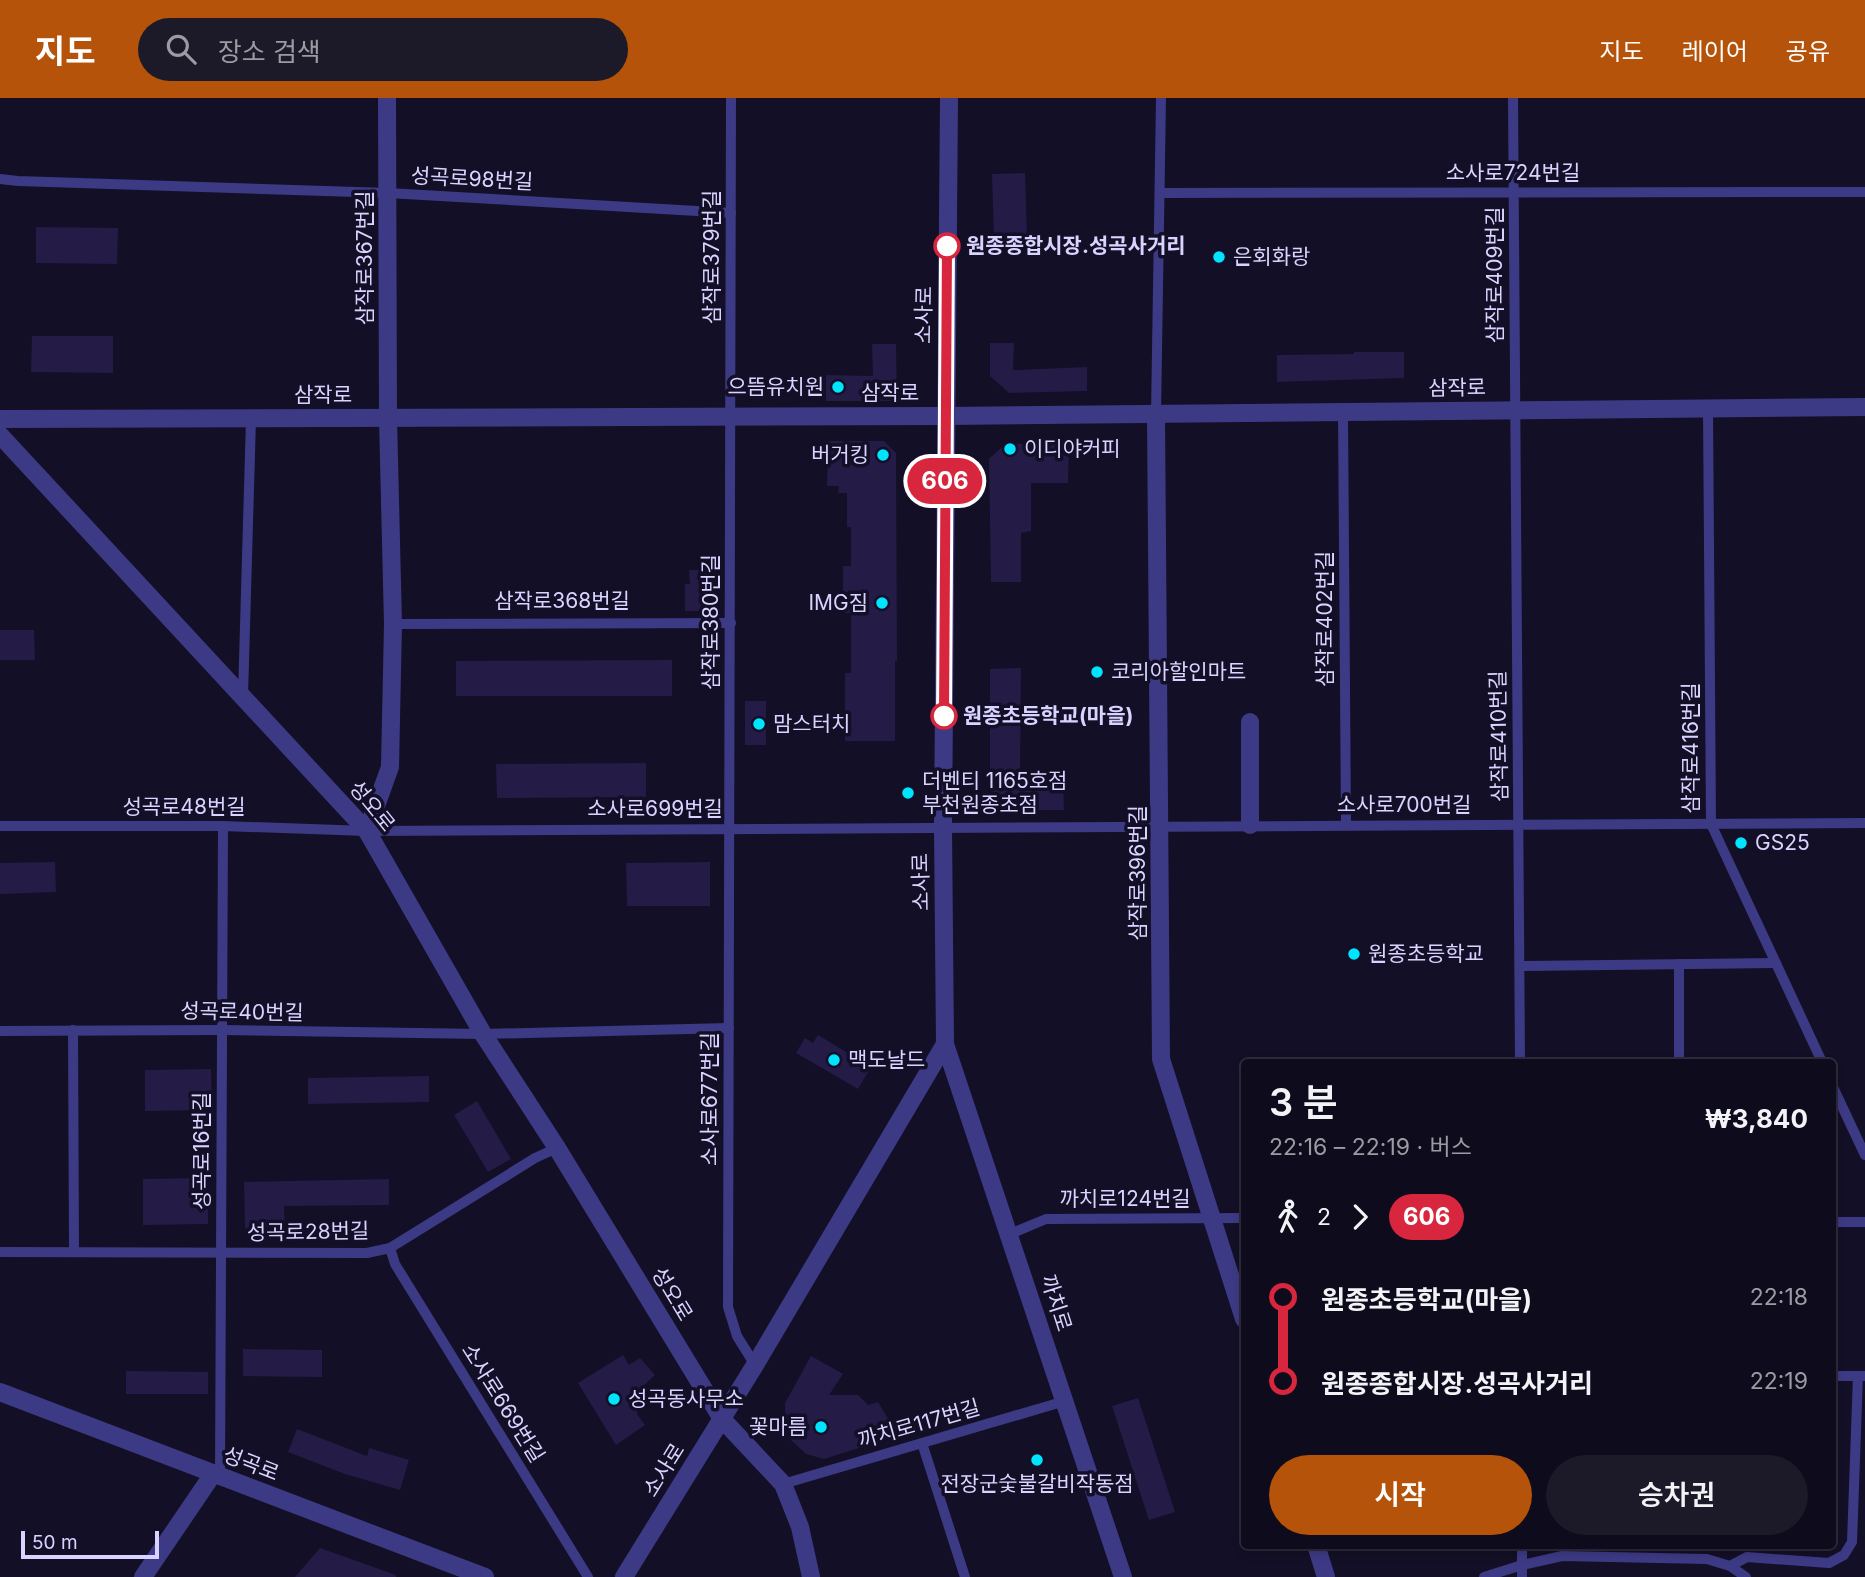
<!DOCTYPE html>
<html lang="ko">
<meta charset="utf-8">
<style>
:root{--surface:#0e0b1c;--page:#1c1929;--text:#f1f3f6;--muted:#9b9ba3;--line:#2e2b3b;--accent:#b45309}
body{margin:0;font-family:Inter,"Noto Sans KR",sans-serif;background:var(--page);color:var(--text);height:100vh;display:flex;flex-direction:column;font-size:26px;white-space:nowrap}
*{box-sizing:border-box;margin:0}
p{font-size:23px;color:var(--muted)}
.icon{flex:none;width:38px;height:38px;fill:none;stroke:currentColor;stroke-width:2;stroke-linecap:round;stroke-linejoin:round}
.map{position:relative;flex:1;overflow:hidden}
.sheet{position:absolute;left:1241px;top:961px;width:595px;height:490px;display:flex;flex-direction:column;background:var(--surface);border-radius:7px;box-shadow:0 4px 10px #0003,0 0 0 2px var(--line)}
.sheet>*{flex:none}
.badge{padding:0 14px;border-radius:23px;font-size:24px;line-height:46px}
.scale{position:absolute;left:21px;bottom:18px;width:138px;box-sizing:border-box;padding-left:7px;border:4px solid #d9d4ff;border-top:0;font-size:19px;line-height:24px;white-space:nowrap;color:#d9d4ff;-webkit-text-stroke:5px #130f26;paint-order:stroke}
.map>.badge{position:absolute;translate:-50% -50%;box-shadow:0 0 0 4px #fff}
.legs{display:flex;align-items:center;gap:10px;height:77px;padding:0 28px;font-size:23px}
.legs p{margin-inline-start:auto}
.headline{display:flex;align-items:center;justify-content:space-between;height:119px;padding:0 28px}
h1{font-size:38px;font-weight:600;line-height:52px}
.cta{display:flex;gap:14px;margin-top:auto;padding:14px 28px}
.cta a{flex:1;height:80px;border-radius:42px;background:var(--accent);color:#fff;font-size:28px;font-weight:600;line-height:80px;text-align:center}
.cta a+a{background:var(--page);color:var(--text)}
ul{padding:0 28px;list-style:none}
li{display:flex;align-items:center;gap:24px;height:84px;font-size:26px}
li i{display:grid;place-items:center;width:10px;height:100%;margin:0 9px;background:currentColor}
li i::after{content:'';width:18px;height:18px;margin:-9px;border:5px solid;border-radius:50%;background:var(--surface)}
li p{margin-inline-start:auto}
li:first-child i{background:linear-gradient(#0000 50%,currentColor 0)}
li:last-child i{background:linear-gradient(currentColor 50%,#0000 0)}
header{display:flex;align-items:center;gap:42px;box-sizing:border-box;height:98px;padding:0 35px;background:var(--accent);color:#fff}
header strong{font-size:33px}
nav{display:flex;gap:38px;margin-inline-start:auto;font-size:24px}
.search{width:490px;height:63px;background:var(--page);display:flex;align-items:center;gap:18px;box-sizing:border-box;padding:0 24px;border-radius:38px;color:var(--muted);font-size:26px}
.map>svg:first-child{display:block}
</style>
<header>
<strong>지도</strong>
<div class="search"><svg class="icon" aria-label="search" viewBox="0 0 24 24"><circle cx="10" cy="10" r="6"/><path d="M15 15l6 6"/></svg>장소 검색</div>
<nav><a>지도</a><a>레이어</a><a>공유</a></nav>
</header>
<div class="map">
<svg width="1865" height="1479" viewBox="0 0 1865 1479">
<rect width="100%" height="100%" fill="#130f26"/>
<!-- building -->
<g fill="#241b47">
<polygon points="1025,75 1027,139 994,140 992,76"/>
<polygon points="36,129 118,130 117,166 36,165"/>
<polygon points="32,238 113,238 113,275 31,274"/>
<polygon points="990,245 1014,245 1013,272 1087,269 1087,293 1009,295 990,278"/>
<polygon points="872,246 896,246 897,303 826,303 826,277 873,278"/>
<polygon points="1354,254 1404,254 1404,280 1277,284 1277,257 1354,256"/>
<polygon points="828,343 884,343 896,355 897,563 895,563 895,643 845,643 845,575 851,575 851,515 843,515 843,468 851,468 851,429 847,429 847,395 838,395 839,388 827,388"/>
<polygon points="1005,346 1069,346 1068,385 1031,385 1031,433 1021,435 1021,484 991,484 989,361"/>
<polygon points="689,472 713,472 713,503 700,513 685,513 685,486 690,486"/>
<polygon points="0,532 34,532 35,562 0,562"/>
<polygon points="672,562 672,598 456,598 456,563"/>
<polygon points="1021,570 1020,683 1063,683 1064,712 990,712 990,571"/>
<rect x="745" y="603" width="21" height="44"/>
<polygon points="646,665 646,699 497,700 496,666"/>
<polygon points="55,764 56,794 0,796 0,765"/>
<polygon points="710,764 710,808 627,808 626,765"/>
<polygon points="818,937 871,969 858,991 796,955 805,940 813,945"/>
<polygon points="211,971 212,1012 145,1013 145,972"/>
<polygon points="429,978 429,1004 308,1006 308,980"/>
<polygon points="477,1003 511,1061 488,1074 454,1017"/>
<polygon points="208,1080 208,1126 143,1127 143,1081"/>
<polygon points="389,1081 389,1107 284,1108 285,1129 245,1130 244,1084"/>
<polygon points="243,1251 322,1252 322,1279 243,1278"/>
<polygon points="623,1257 629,1267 640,1260 655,1277 642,1289 637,1316 645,1327 616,1347 578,1285"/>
<polygon points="811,1258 843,1276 829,1297 858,1297 868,1307 878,1304 890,1324 878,1344 824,1361 806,1356 791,1342 785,1325 785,1305"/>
<polygon points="126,1273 208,1274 208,1296 126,1296"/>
<polygon points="1138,1300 1175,1414 1149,1422 1112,1308"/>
<polygon points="297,1331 367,1358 369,1350 409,1362 400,1392 345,1376 288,1354"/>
<polygon points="320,1450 396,1477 396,1479 295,1479"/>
</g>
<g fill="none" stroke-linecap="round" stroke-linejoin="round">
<!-- service -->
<g stroke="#3d3a85" stroke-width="10">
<polyline points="731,0 728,1209 737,1238 755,1267"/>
<polyline points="1513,0 1520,964"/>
<polyline points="0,81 18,83 388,95 731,115"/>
<polyline points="1160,95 1865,94"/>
<polyline points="1708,310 1711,726 1822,964"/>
<polyline points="1343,314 1346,727"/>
<polyline points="1156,316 1161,0"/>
<polyline points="393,526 731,525"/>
<polyline points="243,598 251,321"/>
<polyline points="0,728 223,728 367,733 1865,725"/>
<polyline points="1520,868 1776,865"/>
<polyline points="73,932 74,1154"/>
<polyline points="0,933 222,932 483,936 729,930"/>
<polyline points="1679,964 1679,866"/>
<polyline points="1832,987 1865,1057"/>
<polyline points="1832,1124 1865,1124"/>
<polyline points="1010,1136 1046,1121 1244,1120"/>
<polyline points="390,1150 395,1166 588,1479"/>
<polyline points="0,1154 367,1155 390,1150 535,1060 557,1050"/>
<polyline points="1832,1278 1864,1278"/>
<polyline points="922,1345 965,1479"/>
<polyline points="220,1378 223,728"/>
<polyline points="783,1386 1065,1303"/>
<polyline points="1522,1447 1522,1479"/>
<polyline points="1730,1468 1747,1459 1829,1465 1844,1457 1852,1444 1858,1278"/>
<polyline points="1484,1479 1522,1467 1562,1458 1707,1461 1730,1468 1746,1479"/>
</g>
<!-- minor -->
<g stroke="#3d3a85" stroke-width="18">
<polyline points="1156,316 1161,961 1244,1221"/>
<polyline points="0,337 367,733 483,936 557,1050 722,1321 783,1386 800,1429 811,1479"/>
<polyline points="1250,624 1250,727"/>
<polyline points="367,733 390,669 393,526 388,320 387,0"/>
<polyline points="1316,1447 1326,1479"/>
<polyline points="143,1479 213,1376"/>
</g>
<!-- tertiary -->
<g stroke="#3d3a85" stroke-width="18">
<polyline points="0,321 946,318 1865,309"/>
<polyline points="945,946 1123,1479"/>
<polyline points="0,1294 485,1479"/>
<polyline points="624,1479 755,1267 945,946 943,729 949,0"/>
</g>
</g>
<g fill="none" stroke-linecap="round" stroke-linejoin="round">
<defs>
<polyline id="line-1" points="944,618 947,148"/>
</defs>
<!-- line-1 casing -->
<use href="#line-1" stroke="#fff" stroke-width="16"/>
<!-- line-1 -->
<use href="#line-1" stroke="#d7263d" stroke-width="10"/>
</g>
<!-- markers -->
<g fill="#fff" stroke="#d7263d" stroke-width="3.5">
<circle cx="947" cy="148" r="12"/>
<circle cx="944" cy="618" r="12"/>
</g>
<g fill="#00e5ff" stroke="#130f26" stroke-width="2.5">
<circle cx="1219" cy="159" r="7"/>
<circle cx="838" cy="289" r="7"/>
<circle cx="1010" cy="351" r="7"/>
<circle cx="883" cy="357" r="7"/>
<circle cx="882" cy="505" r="7"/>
<circle cx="1097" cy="574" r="7"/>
<circle cx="759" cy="626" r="7"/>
<circle cx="908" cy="695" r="7"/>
<circle cx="1741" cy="745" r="7"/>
<circle cx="1354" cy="856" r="7"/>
<circle cx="834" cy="962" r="7"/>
<circle cx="614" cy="1301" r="7"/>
<circle cx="821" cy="1329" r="7"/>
<circle cx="1037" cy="1362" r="7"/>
</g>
<g text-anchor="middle" stroke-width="7" stroke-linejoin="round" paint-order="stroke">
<!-- street labels -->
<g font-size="21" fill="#d9d4ff" stroke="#130f26">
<text x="1513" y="82">소사로724번길</text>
<text transform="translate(472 81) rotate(3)" y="7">성곡로98번길</text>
<text transform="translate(712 159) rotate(-90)" y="7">삼작로379번길</text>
<text transform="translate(365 160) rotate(-90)" y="7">삼작로367번길</text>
<text transform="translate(1495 177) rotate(-90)" y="7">삼작로409번길</text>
<text transform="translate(924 217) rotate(-89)" y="7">소사로</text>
<text transform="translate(1457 290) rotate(-1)" y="7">삼작로</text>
<text x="890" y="302">삼작로</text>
<text x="323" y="304">삼작로</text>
<text x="562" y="510">삼작로368번길</text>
<text transform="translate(1325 521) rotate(-90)" y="7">삼작로402번길</text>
<text transform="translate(711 524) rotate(-90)" y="7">삼작로380번길</text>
<text transform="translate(1499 638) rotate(-91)" y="7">삼작로410번길</text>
<text transform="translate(1691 650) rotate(-90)" y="7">삼작로416번길</text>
<text x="1404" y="714">소사로700번길</text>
<text transform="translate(372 708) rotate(51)" y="7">성오로</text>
<text x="184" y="716">성곡로48번길</text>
<text x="655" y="718">소사로699번길</text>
<text transform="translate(1138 775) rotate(-90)" y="7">삼작로396번길</text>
<text transform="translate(921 784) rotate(-91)" y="7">소사로</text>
<text transform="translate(242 914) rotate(1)" y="7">성곡로40번길</text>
<text transform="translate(710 1001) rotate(-90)" y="7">소사로677번길</text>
<text transform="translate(202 1053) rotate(-90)" y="7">성곡로16번길</text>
<text x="1125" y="1108">까치로124번길</text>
<text transform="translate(308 1134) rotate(-1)" y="7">성곡로28번길</text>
<text transform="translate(672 1196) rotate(59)" y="7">성오로</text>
<text transform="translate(1056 1205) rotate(72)" y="7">까치로</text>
<text transform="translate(503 1305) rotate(58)" y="7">소사로669번길</text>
<text transform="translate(919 1326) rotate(-16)" y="7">까치로117번길</text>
<text transform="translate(251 1366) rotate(21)" y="7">성곡로</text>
<text transform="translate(664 1372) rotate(-58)" y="7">소사로</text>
</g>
<!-- stop labels -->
<g font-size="21" font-weight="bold" fill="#d9d4ff" stroke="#130f26" text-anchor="start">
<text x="966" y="155">원종종합시장.성곡사거리</text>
<text x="963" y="625">원종초등학교(마을)</text>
</g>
<!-- poi labels -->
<g font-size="21" fill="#d9d4ff" stroke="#130f26" text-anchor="start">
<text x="1233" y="166">은회화랑</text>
<text x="824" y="296" text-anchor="end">으뜸유치원</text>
<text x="1024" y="358">이디야커피</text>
<text x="869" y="364" text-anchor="end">버거킹</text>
<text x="868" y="512" text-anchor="end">IMG짐</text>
<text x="1111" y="581">코리아할인마트</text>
<text x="773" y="633">맘스터치</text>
<text x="922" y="690">더벤티 1165호점<tspan x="922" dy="24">부천원종초점</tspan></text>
<text x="1755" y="752">GS25</text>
<text x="1368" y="863">원종초등학교</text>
<text x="848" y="969">맥도날드</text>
<text x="628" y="1308">성곡동사무소</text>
<text x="807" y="1336" text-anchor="end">꽃마름</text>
<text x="1037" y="1393" text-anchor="middle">전장군숯불갈비작동점</text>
</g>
</g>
</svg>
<div class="scale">50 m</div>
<b class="badge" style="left:945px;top:383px;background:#d7263d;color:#fff">606</b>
<section class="sheet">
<div class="headline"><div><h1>3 분</h1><p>22:16 – 22:19 · 버스</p></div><b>₩3,840</b></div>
<div class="legs"><svg class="icon" aria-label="walk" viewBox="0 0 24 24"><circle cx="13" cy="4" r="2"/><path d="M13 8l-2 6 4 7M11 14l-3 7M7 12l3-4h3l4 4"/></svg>2<svg class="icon" aria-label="forward" viewBox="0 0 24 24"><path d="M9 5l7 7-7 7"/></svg><b class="badge" style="background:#d7263d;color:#fff">606</b></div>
<ul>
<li><i style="color:#d7263d"></i><b>원종초등학교(마을)</b><p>22:18</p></li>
<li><i style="color:#d7263d"></i><b>원종종합시장.성곡사거리</b><p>22:19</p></li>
</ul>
<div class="cta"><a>시작</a><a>승차권</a></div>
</section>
</div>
